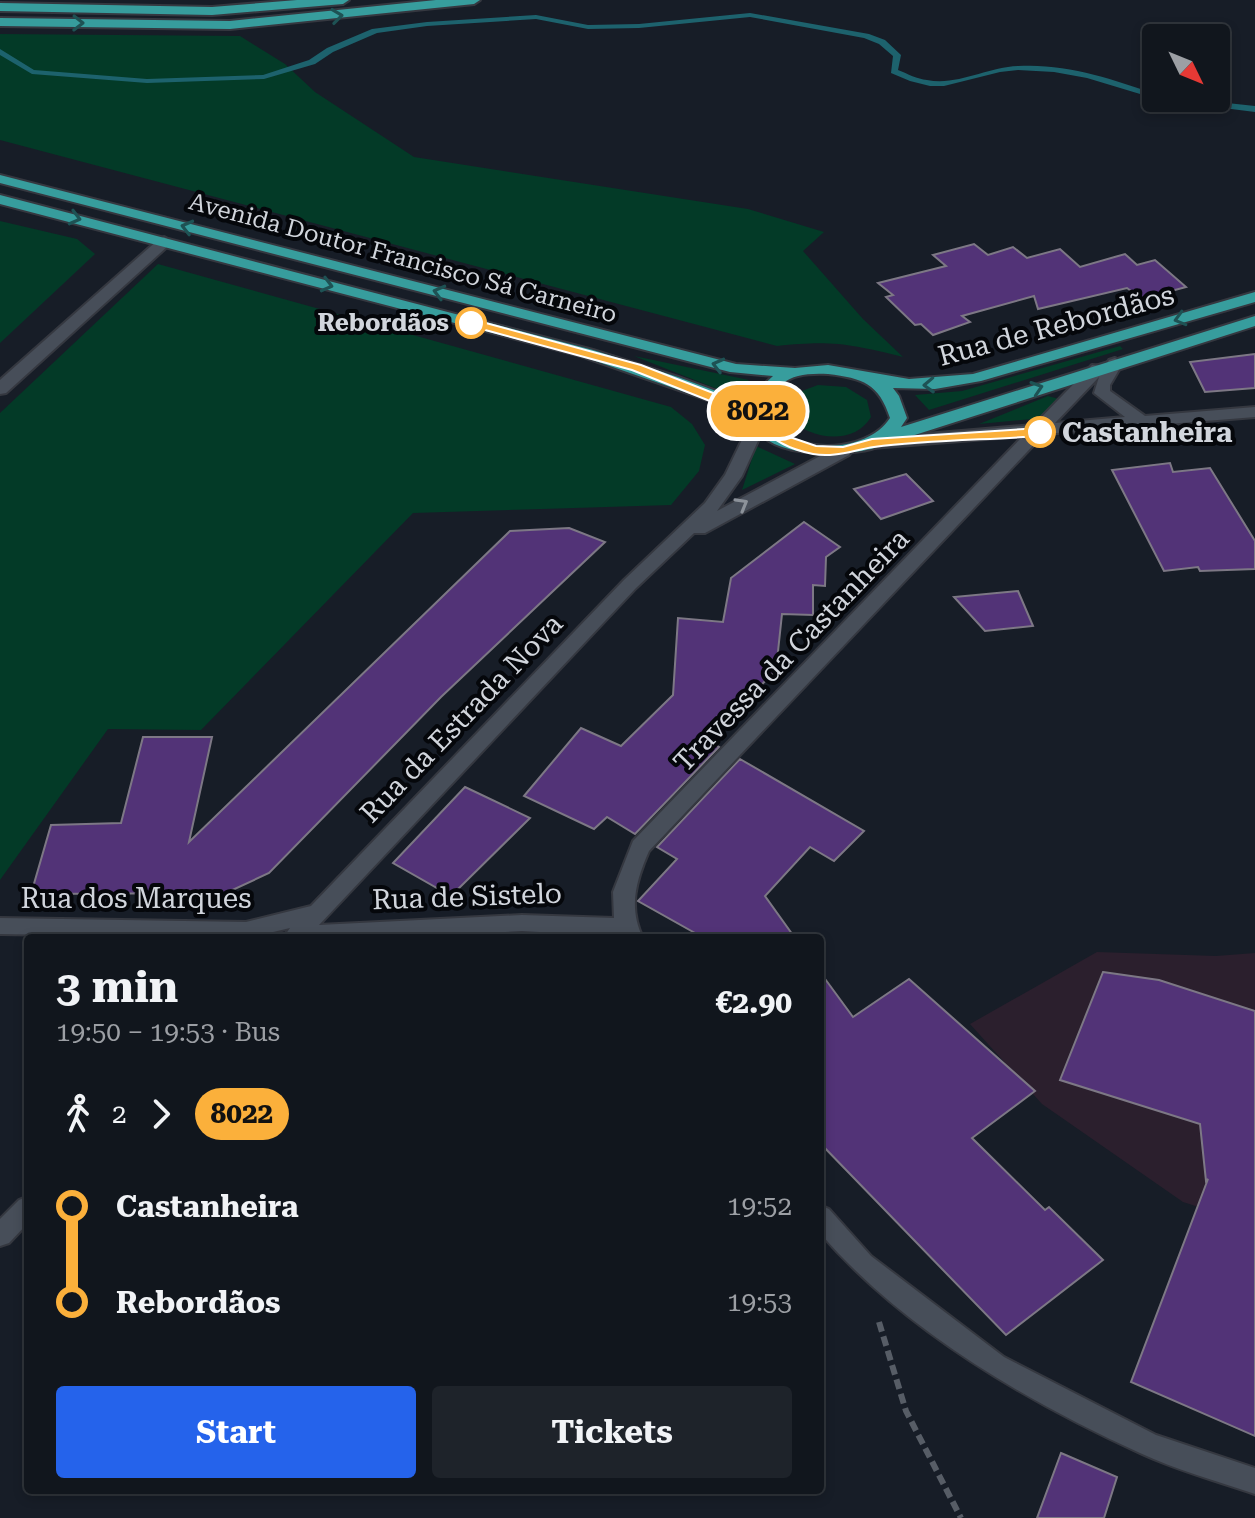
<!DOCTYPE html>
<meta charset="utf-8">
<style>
:root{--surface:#11161d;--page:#1e232a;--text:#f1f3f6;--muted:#9c9fa4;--line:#30353b;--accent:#2563eb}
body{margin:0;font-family:"Roboto Serif",serif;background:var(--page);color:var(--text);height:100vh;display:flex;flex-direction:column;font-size:30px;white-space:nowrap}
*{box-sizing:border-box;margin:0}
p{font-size:26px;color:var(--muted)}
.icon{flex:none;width:44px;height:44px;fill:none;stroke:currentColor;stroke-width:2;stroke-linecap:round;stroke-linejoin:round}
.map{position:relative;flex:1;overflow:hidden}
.side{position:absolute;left:24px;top:934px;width:800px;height:560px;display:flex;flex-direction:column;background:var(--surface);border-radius:8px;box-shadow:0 4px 12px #0003,0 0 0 2px var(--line)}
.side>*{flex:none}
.badge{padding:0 16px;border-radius:26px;font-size:28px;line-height:52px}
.needle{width:52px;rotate:133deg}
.fabs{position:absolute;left:1142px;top:24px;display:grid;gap:16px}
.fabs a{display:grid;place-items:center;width:88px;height:88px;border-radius:8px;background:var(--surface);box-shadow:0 4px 12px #0003,0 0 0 2px var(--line);font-size:40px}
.map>.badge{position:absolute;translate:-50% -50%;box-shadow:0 0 0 4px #fff}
.legs{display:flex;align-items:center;gap:12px;height:88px;padding:0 32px;font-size:26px}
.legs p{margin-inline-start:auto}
.overview{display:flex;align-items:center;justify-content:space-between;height:136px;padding:0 32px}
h1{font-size:44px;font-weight:700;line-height:60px}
.cta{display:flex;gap:16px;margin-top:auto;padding:16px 32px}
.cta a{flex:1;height:92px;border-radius:8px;background:var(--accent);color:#fff;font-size:32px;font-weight:700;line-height:92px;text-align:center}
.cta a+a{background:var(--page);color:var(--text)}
ul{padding:0 32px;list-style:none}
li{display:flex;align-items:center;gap:28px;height:96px;font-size:30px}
li i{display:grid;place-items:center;width:12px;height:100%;margin:0 10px;background:currentColor}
li i::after{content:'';width:20px;height:20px;margin:-10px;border:6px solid;border-radius:50%;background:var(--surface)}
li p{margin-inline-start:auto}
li:first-child i{background:linear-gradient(#0000 50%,currentColor 0)}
li:last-child i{background:linear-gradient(currentColor 50%,#0000 0)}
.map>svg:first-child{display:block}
</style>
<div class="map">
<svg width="1255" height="1518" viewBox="0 0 1255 1518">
<rect width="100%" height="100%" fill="#171d27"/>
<!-- industrial -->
<polygon fill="#2b1f2d" points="1097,952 1216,956 1255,953 1255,1225 1183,1202 1042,1104 970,1024"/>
<!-- green -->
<g fill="#033a27">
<path d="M0,34L240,36L285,64L315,92L414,157L748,209L824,232L803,251L863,319L903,357C851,344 831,340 777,346L0,140Z"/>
<polygon points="0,221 77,239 95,254 0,343"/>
<polygon points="158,264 671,407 692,424 705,445 699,471 671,505 413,513 201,730 108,729 0,880 0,413"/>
<polygon points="1120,346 1123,349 929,410 915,395 962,391"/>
<polygon points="634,356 749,380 735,396"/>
<path d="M818,385L846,387L867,400L871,417C854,446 809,440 788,417V401L794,394Z"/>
<polygon points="1048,396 1059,399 1043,418 979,424"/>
<polygon points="756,446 795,464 742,490"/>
</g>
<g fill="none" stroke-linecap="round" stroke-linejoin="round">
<!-- stream -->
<path fill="#1d626d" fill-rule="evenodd" d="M750,13L869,34L885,40L901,55L898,70C908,74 917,79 927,80C958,86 987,67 1018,66C1065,63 1112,79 1156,94V98H1181L1255,106V112L1160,100L1087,78L1054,72L1018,70L1000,72L944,86H930L910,81L891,73L893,56L879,44L864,38L750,17L639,28L588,29L536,19L427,26L377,33L333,52L315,64L264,79L147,83L32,74L0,55V49L34,70L147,79L263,75L309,60L327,48L372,29L427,22L536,15L588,25L639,24Z"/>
</g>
<!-- building -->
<g fill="#523377" stroke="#7d7885" stroke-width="2">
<polygon points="974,244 988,255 1013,247 1027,258 1060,249 1080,267 1125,254 1137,265 1155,260 1186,287 1142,299 1127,288 1038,309 1034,296 962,316 970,322 933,335 921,324 915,325 886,297 893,295 878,283 946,266 933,255"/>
<polygon points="1255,354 1255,388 1205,392 1190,362"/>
<polygon points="1170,463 1173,472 1210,468 1255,541 1255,569 1200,571 1198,567 1164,571 1112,470"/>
<polygon points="906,474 933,501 881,519 854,489"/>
<polygon points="804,522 840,547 826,557 825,586 813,585 813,615 782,614 776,670 707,740 719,747 635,834 607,817 594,829 524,796 581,728 621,746 673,695 678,618 723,622 731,578"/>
<polygon points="569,528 605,542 441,697 269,873 226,893 31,894 51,825 121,823 143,737 212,737 189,842 510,531"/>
<polygon points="1018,591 1033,626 985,631 954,597"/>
<polygon points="740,759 864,831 834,861 810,847 765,896 795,938 704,938 638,901 677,859 657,847"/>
<polygon points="465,787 530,818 451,896 393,863"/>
<polygon points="820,972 853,1017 909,979 1035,1091 972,1138 1045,1210 1049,1207 1103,1260 1006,1335 820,1143"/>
<polygon points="1103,972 1159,980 1255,1011 1255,1436 1131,1382 1208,1179 1206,1181 1200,1124 1060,1080"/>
<polygon points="1061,1453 1117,1477 1104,1518 1037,1518"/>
</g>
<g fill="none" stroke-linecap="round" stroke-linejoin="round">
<defs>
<g id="minor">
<polygon points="164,237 172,242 169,245 6,393 0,394 0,380 159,239"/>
<path d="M1115,358L1123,363L1110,385V391L1145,416L1255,407V417L1044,434L649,851C636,881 628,907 643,938L522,931L398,938H283L290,928L248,938L0,934V918L246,922L311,906L624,580L705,503L725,475L754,415H766L768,419L742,476L717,511L837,447H849L852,451L849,455L705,533H694L636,588L319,925L522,915L614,918L613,892L633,841L1023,436L872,448L866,447L863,443L866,439L1034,425L1092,365L1105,366L1109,360ZM1099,377L1094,393L1125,417L1055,423Z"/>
<polygon points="28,1196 28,1223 9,1243 0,1246 0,1219 19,1200"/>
<path d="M820,1205L829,1209L871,1256L1004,1357L1156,1435L1255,1468V1494C1217,1481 1176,1470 1140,1453C1024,1400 904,1330 820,1233Z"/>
</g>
<g id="major">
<polygon points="297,0 349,0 343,4 212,15 0,11 0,3 212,7"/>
<polygon points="436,0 480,0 474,4 230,29 0,26 0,18 230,21"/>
<path d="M0,175L736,364L795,368L828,365L909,379L973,374L1255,292V302L981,381L935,389L893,388L899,396L907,418L901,427L1255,316V326L871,449C843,456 755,460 754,416L581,356L0,204V195L593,350L678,377L754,405L757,391L773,376L730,372L0,183ZM828,374C863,378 879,384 890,418C871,448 815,454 785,435C780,432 775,425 771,421C770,382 789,372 828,374Z"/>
</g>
</defs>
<!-- minor casing -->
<use href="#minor" stroke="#353840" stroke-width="4"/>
<!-- major casing -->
<use href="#major" stroke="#353840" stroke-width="4"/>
<!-- path -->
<polyline stroke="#575d66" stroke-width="6" stroke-dasharray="10 5" stroke-linecap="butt" points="879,1322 906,1411 961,1518"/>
<!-- minor -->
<use href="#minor" fill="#474e59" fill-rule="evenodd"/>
<!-- major -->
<use href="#major" fill="#379d9d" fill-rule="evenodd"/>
</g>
<!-- one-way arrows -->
<defs><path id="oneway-chevron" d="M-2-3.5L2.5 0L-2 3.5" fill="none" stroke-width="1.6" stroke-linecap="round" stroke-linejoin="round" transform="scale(2)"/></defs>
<g stroke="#1e5254">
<use href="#oneway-chevron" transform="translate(337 16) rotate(-7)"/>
<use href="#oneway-chevron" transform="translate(78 23) rotate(1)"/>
<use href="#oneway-chevron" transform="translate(75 218) rotate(15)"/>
<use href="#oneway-chevron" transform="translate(187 227) rotate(-166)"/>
<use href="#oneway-chevron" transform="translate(327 285) rotate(15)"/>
<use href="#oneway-chevron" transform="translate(439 292) rotate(-165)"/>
<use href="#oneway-chevron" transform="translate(1180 319) rotate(164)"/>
<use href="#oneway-chevron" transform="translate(718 365) rotate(-166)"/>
<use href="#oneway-chevron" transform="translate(929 385) rotate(178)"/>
<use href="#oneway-chevron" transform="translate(1037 388) rotate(-18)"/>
</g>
<use stroke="#8c929a" href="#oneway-chevron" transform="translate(742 504) rotate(-30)"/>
<!-- line-1 -->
<path fill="#fbb03b" stroke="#fff" stroke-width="2" d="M471,319L641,365L739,403L765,409L772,426L784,435L816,446L843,447L872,439L1040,428L1047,432L1040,436C985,440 928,440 874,447C853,450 835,458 813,454C788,449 764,438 755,414L730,409L632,370L467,325L465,323Z"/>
<!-- markers -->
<g fill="#fff" stroke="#fbb03b" stroke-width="4">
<circle cx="471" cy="323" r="14"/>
<circle cx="1040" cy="432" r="14"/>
</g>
<g text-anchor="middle" stroke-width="8" stroke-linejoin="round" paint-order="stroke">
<!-- far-street labels -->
<g font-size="24" fill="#d1d5dc" stroke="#05070b">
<text transform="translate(403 258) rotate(15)" y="8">Avenida Doutor Francisco Sá Carneiro</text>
</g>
<!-- far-stop labels -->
<g font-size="24" font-weight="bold" fill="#d1d5dc" stroke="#05070b" text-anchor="end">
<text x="449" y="331">Rebordãos</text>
</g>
<!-- street labels -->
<g font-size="28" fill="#d1d5dc" stroke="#05070b">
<text transform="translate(1056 325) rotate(-15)" y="10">Rua de Rebordãos</text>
<text transform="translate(791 650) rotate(-46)" y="10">Travessa da Castanheira</text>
<text transform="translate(461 718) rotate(-46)" y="10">Rua da Estrada Nova</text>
<text transform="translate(467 896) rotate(-2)" y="10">Rua de Sistelo</text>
<text x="136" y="908">Rua dos Marques</text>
</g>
<!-- stop labels -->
<g font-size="28" font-weight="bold" fill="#d1d5dc" stroke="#05070b" text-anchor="start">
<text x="1062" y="442">Castanheira</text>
</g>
</g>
</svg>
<div class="fabs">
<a><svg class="needle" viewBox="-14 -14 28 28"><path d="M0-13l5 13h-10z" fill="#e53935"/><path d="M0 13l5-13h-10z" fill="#9c9fa4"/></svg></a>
</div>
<b class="badge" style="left:758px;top:411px;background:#fbb03b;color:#111">8022</b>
<section class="side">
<div class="overview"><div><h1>3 min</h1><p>19:50 – 19:53 · Bus</p></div><b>€2.90</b></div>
<div class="legs"><svg class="icon" aria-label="walk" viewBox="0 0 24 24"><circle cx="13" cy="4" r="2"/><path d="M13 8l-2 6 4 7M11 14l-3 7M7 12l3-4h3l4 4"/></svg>2<svg class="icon" aria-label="forward" viewBox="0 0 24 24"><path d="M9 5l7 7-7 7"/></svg><b class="badge" style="background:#fbb03b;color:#111">8022</b></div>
<ul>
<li><i style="color:#fbb03b"></i><b>Castanheira</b><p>19:52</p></li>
<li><i style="color:#fbb03b"></i><b>Rebordãos</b><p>19:53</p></li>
</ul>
<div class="cta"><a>Start</a><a>Tickets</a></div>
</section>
</div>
